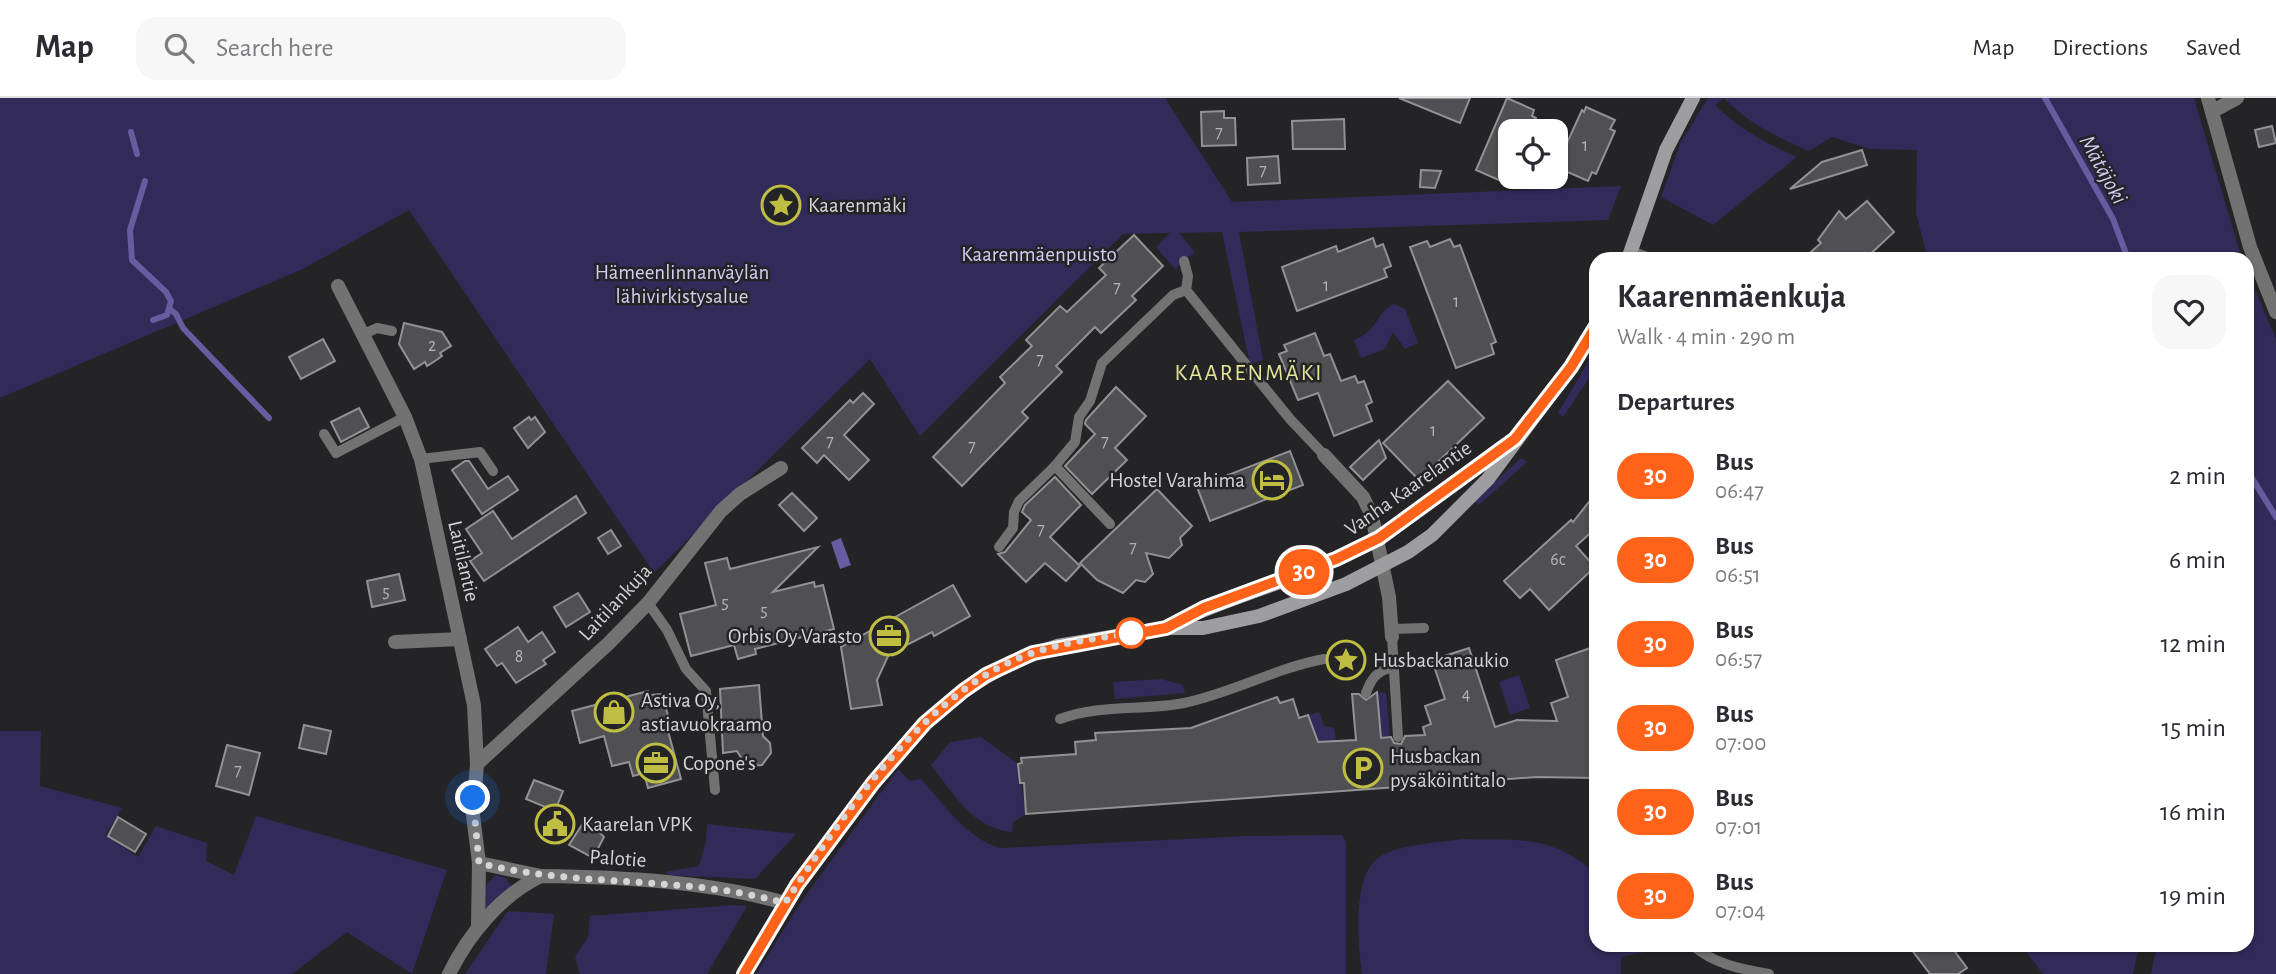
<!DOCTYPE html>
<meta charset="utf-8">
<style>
:root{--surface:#fff;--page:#f7f7f7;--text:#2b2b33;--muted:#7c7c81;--line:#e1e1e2}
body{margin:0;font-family:"Alegreya Sans",sans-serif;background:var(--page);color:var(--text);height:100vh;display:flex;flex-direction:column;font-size:26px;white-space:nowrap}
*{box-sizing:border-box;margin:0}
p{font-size:23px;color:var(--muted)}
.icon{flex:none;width:38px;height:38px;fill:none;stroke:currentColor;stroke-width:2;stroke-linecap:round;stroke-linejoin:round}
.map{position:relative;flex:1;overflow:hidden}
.drawer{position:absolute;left:1589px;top:154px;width:665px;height:700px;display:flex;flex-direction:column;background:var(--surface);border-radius:21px;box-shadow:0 2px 5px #0004}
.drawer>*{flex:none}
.badge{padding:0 14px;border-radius:23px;font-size:24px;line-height:46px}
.tools{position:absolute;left:1498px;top:21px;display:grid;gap:14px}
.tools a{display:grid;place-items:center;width:70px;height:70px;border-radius:14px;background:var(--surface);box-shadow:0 2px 5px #0004;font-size:35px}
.you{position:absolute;width:35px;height:35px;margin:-18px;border:5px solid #fff;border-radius:50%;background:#1a73e8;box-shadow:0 0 0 10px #1a73e833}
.map>.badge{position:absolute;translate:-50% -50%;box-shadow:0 0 0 4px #fff}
h2{padding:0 28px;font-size:26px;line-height:63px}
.round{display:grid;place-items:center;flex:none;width:74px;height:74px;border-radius:21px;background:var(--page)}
.headline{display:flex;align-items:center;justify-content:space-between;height:119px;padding:0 28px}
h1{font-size:33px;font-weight:700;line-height:52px}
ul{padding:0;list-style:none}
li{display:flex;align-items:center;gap:21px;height:84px;padding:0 28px}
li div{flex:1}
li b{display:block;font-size:26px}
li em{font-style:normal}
li .badge{min-width:77px;font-weight:700;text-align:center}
header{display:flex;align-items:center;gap:42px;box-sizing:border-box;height:98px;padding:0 35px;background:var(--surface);border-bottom:2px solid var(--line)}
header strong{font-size:33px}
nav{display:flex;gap:38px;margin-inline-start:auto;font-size:24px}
.search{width:490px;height:63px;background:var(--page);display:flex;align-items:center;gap:18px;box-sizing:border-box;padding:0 24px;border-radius:21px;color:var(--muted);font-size:26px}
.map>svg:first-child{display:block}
</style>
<header>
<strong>Map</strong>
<div class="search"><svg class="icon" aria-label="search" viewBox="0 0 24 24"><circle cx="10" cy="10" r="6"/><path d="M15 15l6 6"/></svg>Search here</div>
<nav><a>Map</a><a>Directions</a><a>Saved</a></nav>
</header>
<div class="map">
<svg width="2276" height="876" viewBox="0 0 2276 876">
<rect width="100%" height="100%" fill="#242427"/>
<!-- green -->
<g fill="#322a59">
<polygon points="0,0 1165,0 1232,104 1621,88 1608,122 1239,134 1263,262 1250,266 1222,134 1179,135 1195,154 1175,171 1156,149 1170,135 1123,136 920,338 870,261 654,475 409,112 303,171 0,300"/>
<path d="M1708,0H2194L2242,161H1928L1916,115L1917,52L1870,51L1832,39L1809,53C1777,39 1749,26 1724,0L1715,7C1739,31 1766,45 1797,59L1713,127L1661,99L1681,44Z"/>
<polygon points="2247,173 2276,241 2276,876 2151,876 2157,847 2247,847"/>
<path d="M1394,206L1405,211L1418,245L1405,251L1393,234L1385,251L1361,260L1354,242C1380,232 1374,216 1394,206Z"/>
<polygon points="1596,251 1596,270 1563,319 1558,315"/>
<polygon points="1521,360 1527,364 1479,407 1474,403"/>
<polygon points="1519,577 1530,610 1510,617 1499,584"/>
<polygon points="1161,581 1183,587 1185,595 1115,601 1113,584"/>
<polygon points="1377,594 1386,595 1390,639 1381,640"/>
<polygon points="1319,614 1324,628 1334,630 1336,643 1280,648 1311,626 1308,617"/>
<polygon points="0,633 41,633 40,688 122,710 105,737 138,759 156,728 207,745 206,763 234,777 256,718 447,772 412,876 347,834 292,876 0,876"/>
<path d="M981,639L1018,666L1026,716L1013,724L1012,734C972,730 954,696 931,667L950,644Z"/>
<path d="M898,671L910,683L921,681C943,705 967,741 1000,750L1247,738L1342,737L1346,744V876H756L801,804Z"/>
<polygon points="707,726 796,736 755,781 669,777 665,774 699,768 706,744"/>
<path d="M1461,741C1518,743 1550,735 1596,776V847H1654V852L1621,859V876H1362C1358,847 1351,775 1381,758C1400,746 1439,745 1461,741Z"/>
<polygon points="496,777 506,780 512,791 482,818 484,789"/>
<polygon points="734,807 747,808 707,876 580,876 575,859 588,839 590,818"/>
<polygon points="508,813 554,816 546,876 465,876"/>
<polygon points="2021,847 2139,847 2133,876 2043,876"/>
</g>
<!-- water -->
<polygon fill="#665c9f" points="841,440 851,467 840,471 831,444"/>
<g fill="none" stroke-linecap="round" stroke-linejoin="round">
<!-- stream -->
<g stroke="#665c9f" stroke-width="6">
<polyline points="2045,0 2113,121 2128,161"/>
<polyline points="131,34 137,56"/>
<polyline points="145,83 130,132 132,162 166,194 171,203 167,217 153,222"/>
<polyline points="171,212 176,216 183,230 269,320"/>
<polyline points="2247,372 2276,419"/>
</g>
</g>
<!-- building -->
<g fill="#504f53" stroke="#929295" stroke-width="2">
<polygon points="1399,0 1470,0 1460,25"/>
<polygon points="1507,0 1534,12 1532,18 1536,20 1530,33 1510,33 1510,87 1476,72"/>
<polygon points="1586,9 1615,22 1610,31 1615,33 1596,76 1592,74 1588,83 1556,69 1582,12 1584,14"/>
<polygon points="1224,13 1224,20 1235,20 1236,47 1202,48 1201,14"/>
<polygon points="1344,21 1345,51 1293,51 1292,23"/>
<polygon points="2272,28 2276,45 2259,49 2255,32"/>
<polygon points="1862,52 1867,67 1790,91 1822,64"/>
<polygon points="1278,58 1280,85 1248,87 1247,60"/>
<polygon points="1421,72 1441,73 1435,90 1420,89"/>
<polygon points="1867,103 1894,134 1865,161 1803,161 1821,145 1818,142 1839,113 1846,121"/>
<polygon points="1134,137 1163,168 1132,198 1136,202 1101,235 1095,229 1056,268 1062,274 1022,314 1028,320 962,388 933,359 1005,285 1000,279 1032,248 1026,242 1060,208 1067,214 1106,177 1099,170"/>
<polygon points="1373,140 1376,149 1383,146 1391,168 1384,171 1387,179 1297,213 1282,169 1336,148 1338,154"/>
<polygon points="1450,141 1454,149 1460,147 1496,244 1491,246 1494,256 1456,270 1410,149 1427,143 1430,149"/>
<polygon points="404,225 442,234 451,248 440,255 442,258 435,263 427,268 425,264 414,271 399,246"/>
<polygon points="1315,235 1324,258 1330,256 1341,283 1355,278 1358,285 1364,283 1372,304 1366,307 1372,323 1334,338 1318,295 1298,302 1279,256 1287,253 1284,247"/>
<polygon points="323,241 335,263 301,281 289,259"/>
<polygon points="1448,283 1484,320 1419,382 1383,345"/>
<polygon points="1116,289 1146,318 1115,350 1127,362 1092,396 1065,368 1095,336 1085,326 1086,322"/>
<polygon points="863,295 874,306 844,337 869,362 849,382 824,357 817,365 802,350 850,302 853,305"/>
<polygon points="359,310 369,329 341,344 331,324"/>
<polygon points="529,319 531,322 535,319 545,334 528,350 514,330"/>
<polygon points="1379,342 1386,360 1363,382 1350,369"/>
<polygon points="1290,353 1303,387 1210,423 1197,389"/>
<polygon points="465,363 469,363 488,391 508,378 518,392 482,416 452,372"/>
<polygon points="1055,379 1081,407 1050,439 1080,468 1066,483 1045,465 1026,484 998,456 1005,454 1031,422 1022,414 1025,407"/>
<polygon points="1157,391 1192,428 1180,440 1182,447 1169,460 1146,455 1153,476 1145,484 1136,482 1123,495 1097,482 1080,465"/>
<polygon points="792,395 817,420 804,433 779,407"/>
<polygon points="1596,395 1596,430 1576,448 1595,469 1549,512 1530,491 1520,500 1504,483 1571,422 1573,424"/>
<polygon points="576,398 586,415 484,483 470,463 482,455 466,431 493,413 512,441"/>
<polygon points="611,432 621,448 608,456 598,440"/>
<polygon points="818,449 773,494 814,484 815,489 823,487 834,531 755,551 756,556 738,561 734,547 691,558 680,516 716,507 705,465 727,460 730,471"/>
<polygon points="399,476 405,502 372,509 367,483"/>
<polygon points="953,487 970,518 934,538 932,534 889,556 877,582 882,607 851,611 841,549"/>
<polygon points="578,495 590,514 566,529 554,509"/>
<polygon points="518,529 528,544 542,534 555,554 543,562 546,566 516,585 502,565 497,568 485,551"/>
<polygon points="1596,548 1596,680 1537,679 1026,716 1024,685 1020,685 1018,666 1022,665 1021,660 1076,656 1075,644 1096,642 1095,635 1191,630 1277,599 1280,605 1293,601 1299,620 1308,617 1318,644 1356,642 1352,596 1359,596 1366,602 1377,594 1381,640 1391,639 1394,645 1401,646 1405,638 1425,637 1423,629 1431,626 1425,608 1445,601 1432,562 1469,550 1495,629 1517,622 1557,623 1551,605 1568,599 1556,562"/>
<polygon points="759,587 763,638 770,645 771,655 762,667 752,668 743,663 737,653 723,655 720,591"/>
<polygon points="648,593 649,597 662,596 669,621 665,622 681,681 648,690 644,675 633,678 629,664 612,668 604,638 580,645 572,613"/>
<polygon points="304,627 331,633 326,656 299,650"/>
<polygon points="227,647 260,655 249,697 216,688"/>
<polygon points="534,682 563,693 555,713 526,701"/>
<polygon points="118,719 146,736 135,754 108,738"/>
<polygon points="587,719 602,727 599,734 604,739 593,760 569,747"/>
<polygon points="1908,847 1950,847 1967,870 1958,876 1930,876"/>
</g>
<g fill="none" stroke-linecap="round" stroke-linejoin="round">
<!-- service -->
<g stroke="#727273" stroke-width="10">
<polyline points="1631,153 1652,161"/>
<polyline points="1184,163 1188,178 1186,192 1290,321 1324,357"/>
<polyline points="364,236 377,230 392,233"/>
<polyline points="324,336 336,355 405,319"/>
<polyline points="421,361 480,354 493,373"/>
<polyline points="1110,426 1055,368 1075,344 1079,319 1090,303 1102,265 1173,197 1186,192"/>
<polyline points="999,449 1013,430 1014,414 1019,403 1055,368"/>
<polyline points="648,505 667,532 686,571 706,593 715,692"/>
<polyline points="1392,531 1424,530"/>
<polyline points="1392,539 1398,639"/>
<path d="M1366,595C1372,579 1377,573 1394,569"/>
<path d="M1060,621C1100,606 1143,613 1184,605C1232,595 1276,570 1324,561"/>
<path d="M1692,847C1714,866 1740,871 1769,876"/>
</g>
<!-- minor -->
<g stroke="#727273" stroke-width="14">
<polyline points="2213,13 2237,0"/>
<polyline points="338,188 405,319 421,361 474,607 477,666 473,717 479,765 541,778"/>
<polyline points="1324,357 1363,399 1372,418 1389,499 1392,539"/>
<polyline points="395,544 460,541"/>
<polyline points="477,666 609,545 648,505 721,413 740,396 781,370"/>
<polyline points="478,828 479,765"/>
<path d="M449,876C468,837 501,797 541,778C622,779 708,783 785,805"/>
</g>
<!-- tertiary -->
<polyline stroke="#727273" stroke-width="14" points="2208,0 2250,149 2276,214"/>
<!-- secondary -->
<g stroke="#9e9ea0" stroke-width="14">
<polyline points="1628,161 1666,52 1693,0"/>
<path d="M1168,528C1227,499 1292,484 1352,454C1407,426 1455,383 1505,347"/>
<polyline points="744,876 798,787 873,685 925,625 963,593 1011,564 1057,548 1165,530 1203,530 1259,518 1346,486 1408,454 1432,437 1488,381 1571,269 1596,228"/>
</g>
</g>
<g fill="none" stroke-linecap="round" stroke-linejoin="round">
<defs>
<polyline id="line" points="744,876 797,787 873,685 925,625 963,593 986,577 1033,555 1166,530 1204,510 1336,461 1379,440 1515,341 1571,269 1596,228"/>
</defs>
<!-- line casing -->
<use href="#line" stroke="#fff" stroke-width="16"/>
<!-- line -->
<use href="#line" stroke="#ff6319" stroke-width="10"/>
<!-- walk -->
<path stroke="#d5d4d6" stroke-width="7" stroke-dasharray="0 12.6" d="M473,700L479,765C579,790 685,777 785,805C841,720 916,607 1012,563C1052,545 1097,540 1141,534L1131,535"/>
</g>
<!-- icons -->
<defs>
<symbol id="sight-ring" viewBox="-11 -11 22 22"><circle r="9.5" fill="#242427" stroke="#bfbe42" stroke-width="1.5"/><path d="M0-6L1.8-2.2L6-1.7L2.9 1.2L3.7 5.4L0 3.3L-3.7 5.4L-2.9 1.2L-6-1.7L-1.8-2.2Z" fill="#bfbe42"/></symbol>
<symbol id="hotel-ring" viewBox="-11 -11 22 22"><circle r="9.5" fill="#242427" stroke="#bfbe42" stroke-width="1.5"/><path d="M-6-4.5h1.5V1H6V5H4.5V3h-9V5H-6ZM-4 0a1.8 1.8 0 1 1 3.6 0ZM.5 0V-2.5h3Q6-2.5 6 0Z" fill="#bfbe42"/></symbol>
<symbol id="office-ring" viewBox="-11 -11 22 22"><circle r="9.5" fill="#242427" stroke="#bfbe42" stroke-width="1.5"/><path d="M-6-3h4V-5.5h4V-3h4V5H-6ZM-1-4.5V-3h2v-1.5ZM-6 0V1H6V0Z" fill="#bfbe42"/></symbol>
<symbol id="shop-ring" viewBox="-11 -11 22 22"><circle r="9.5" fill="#242427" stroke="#bfbe42" stroke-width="1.5"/><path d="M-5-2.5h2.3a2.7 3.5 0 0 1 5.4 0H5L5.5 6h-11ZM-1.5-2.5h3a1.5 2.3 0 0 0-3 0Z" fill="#bfbe42"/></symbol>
<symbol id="parking-ring" viewBox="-11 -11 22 22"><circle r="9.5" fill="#242427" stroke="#bfbe42" stroke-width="1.5"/><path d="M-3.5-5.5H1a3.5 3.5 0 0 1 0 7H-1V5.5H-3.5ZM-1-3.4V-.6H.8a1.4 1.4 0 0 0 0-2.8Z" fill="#bfbe42"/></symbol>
<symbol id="civic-ring" viewBox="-11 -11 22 22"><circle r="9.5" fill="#242427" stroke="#bfbe42" stroke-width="1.5"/><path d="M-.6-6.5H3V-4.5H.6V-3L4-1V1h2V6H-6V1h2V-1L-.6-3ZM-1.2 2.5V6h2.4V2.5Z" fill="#bfbe42"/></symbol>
</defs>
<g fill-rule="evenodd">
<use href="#sight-ring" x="759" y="85" width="44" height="44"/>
<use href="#hotel-ring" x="1250" y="360" width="44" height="44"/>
<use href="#office-ring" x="867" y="516" width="44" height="44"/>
<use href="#sight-ring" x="1324" y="540" width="44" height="44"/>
<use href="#shop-ring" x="592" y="592" width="44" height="44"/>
<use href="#office-ring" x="634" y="643" width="44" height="44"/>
<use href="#parking-ring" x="1341" y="648" width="44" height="44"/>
<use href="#civic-ring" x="533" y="704" width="44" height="44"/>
</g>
<!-- markers -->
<circle fill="#fff" stroke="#ff6319" stroke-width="3.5" cx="1131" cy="535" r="14"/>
<g text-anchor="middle" stroke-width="5" stroke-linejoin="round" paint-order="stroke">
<!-- number labels -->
<g font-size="18" fill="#b4b3b5">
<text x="1219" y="40">7</text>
<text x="1585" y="53">1</text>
<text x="1263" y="78">7</text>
<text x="1326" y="193">1</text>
<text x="1117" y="195">7</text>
<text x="1456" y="209">1</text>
<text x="432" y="253">2</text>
<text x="1040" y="267">7</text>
<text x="1433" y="338">1</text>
<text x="830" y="349">7</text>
<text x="1105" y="349">7</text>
<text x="972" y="354">7</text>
<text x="1041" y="437">7</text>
<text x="1133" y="455">7</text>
<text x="1558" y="467">6c</text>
<text x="386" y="499">5</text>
<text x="725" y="510">5</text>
<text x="764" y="518">5</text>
<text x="519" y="564">8</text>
<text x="1466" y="602">4</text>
<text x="238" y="678">7</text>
</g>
<!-- poi labels -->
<g font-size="21" fill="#d5d4d6" stroke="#242427" text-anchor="start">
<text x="808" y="114">Kaarenmäki</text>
<text x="1245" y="389" text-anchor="end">Hostel Varahima</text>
<text x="862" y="545" text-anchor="end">Orbis Oy Varasto</text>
<text x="1373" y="569">Husbackanaukio</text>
<text x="641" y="609">Astiva Oy,<tspan x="641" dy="24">astiavuokraamo</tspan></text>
<text x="1390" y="665">Husbackan<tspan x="1390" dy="24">pysäköintitalo</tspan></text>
<text x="683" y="672">Copone's</text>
<text x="582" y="733">Kaarelan VPK</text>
</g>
<!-- park labels -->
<g font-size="21" fill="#d0cdf3" stroke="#242427">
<text x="1039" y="163">Kaarenmäenpuisto</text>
<text x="682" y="181">Hämeenlinnanväylän<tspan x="682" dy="24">lähivirkistysalue</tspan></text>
</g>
<!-- street labels -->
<g font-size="21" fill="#d5d4d6" stroke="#242427">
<text transform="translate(1408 390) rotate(-35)" y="7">Vanha Kaarelantie</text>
<text transform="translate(464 463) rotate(77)" y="7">Laitilantie</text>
<text transform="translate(615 504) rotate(-47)" y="7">Laitilankuja</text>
<text transform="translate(618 760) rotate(4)" y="7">Palotie</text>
</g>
<!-- water labels -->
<g font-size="23" font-style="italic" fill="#cfccf2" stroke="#242427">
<text transform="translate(2104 71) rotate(61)" y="8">Mätäjoki</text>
</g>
<!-- neighbourhood labels -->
<g font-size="23" letter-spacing="2" fill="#e3e495" stroke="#242427">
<text x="1249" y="282">KAARENMÄKI</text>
</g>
</g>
</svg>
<div class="tools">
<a><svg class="icon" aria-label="locate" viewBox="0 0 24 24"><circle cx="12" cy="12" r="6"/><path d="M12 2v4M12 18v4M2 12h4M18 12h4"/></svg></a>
</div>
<div class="you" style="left:473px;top:700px"></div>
<b class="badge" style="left:1304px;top:474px;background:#ff6319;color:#fff">30</b>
<section class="drawer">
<div class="headline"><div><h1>Kaarenmäenkuja</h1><p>Walk · 4 min · 290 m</p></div><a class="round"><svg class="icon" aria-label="heart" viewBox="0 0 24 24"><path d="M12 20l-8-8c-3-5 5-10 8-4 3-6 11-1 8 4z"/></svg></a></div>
<h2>Departures</h2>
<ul>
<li><span class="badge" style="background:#ff6319;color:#fff">30</span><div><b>Bus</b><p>06:47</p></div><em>2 min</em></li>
<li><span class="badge" style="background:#ff6319;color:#fff">30</span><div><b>Bus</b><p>06:51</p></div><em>6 min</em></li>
<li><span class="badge" style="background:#ff6319;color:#fff">30</span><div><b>Bus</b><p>06:57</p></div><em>12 min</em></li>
<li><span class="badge" style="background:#ff6319;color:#fff">30</span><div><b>Bus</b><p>07:00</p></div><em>15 min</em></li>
<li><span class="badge" style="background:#ff6319;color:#fff">30</span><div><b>Bus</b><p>07:01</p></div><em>16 min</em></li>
<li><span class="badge" style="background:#ff6319;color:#fff">30</span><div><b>Bus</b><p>07:04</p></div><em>19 min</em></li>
</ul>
</section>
</div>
